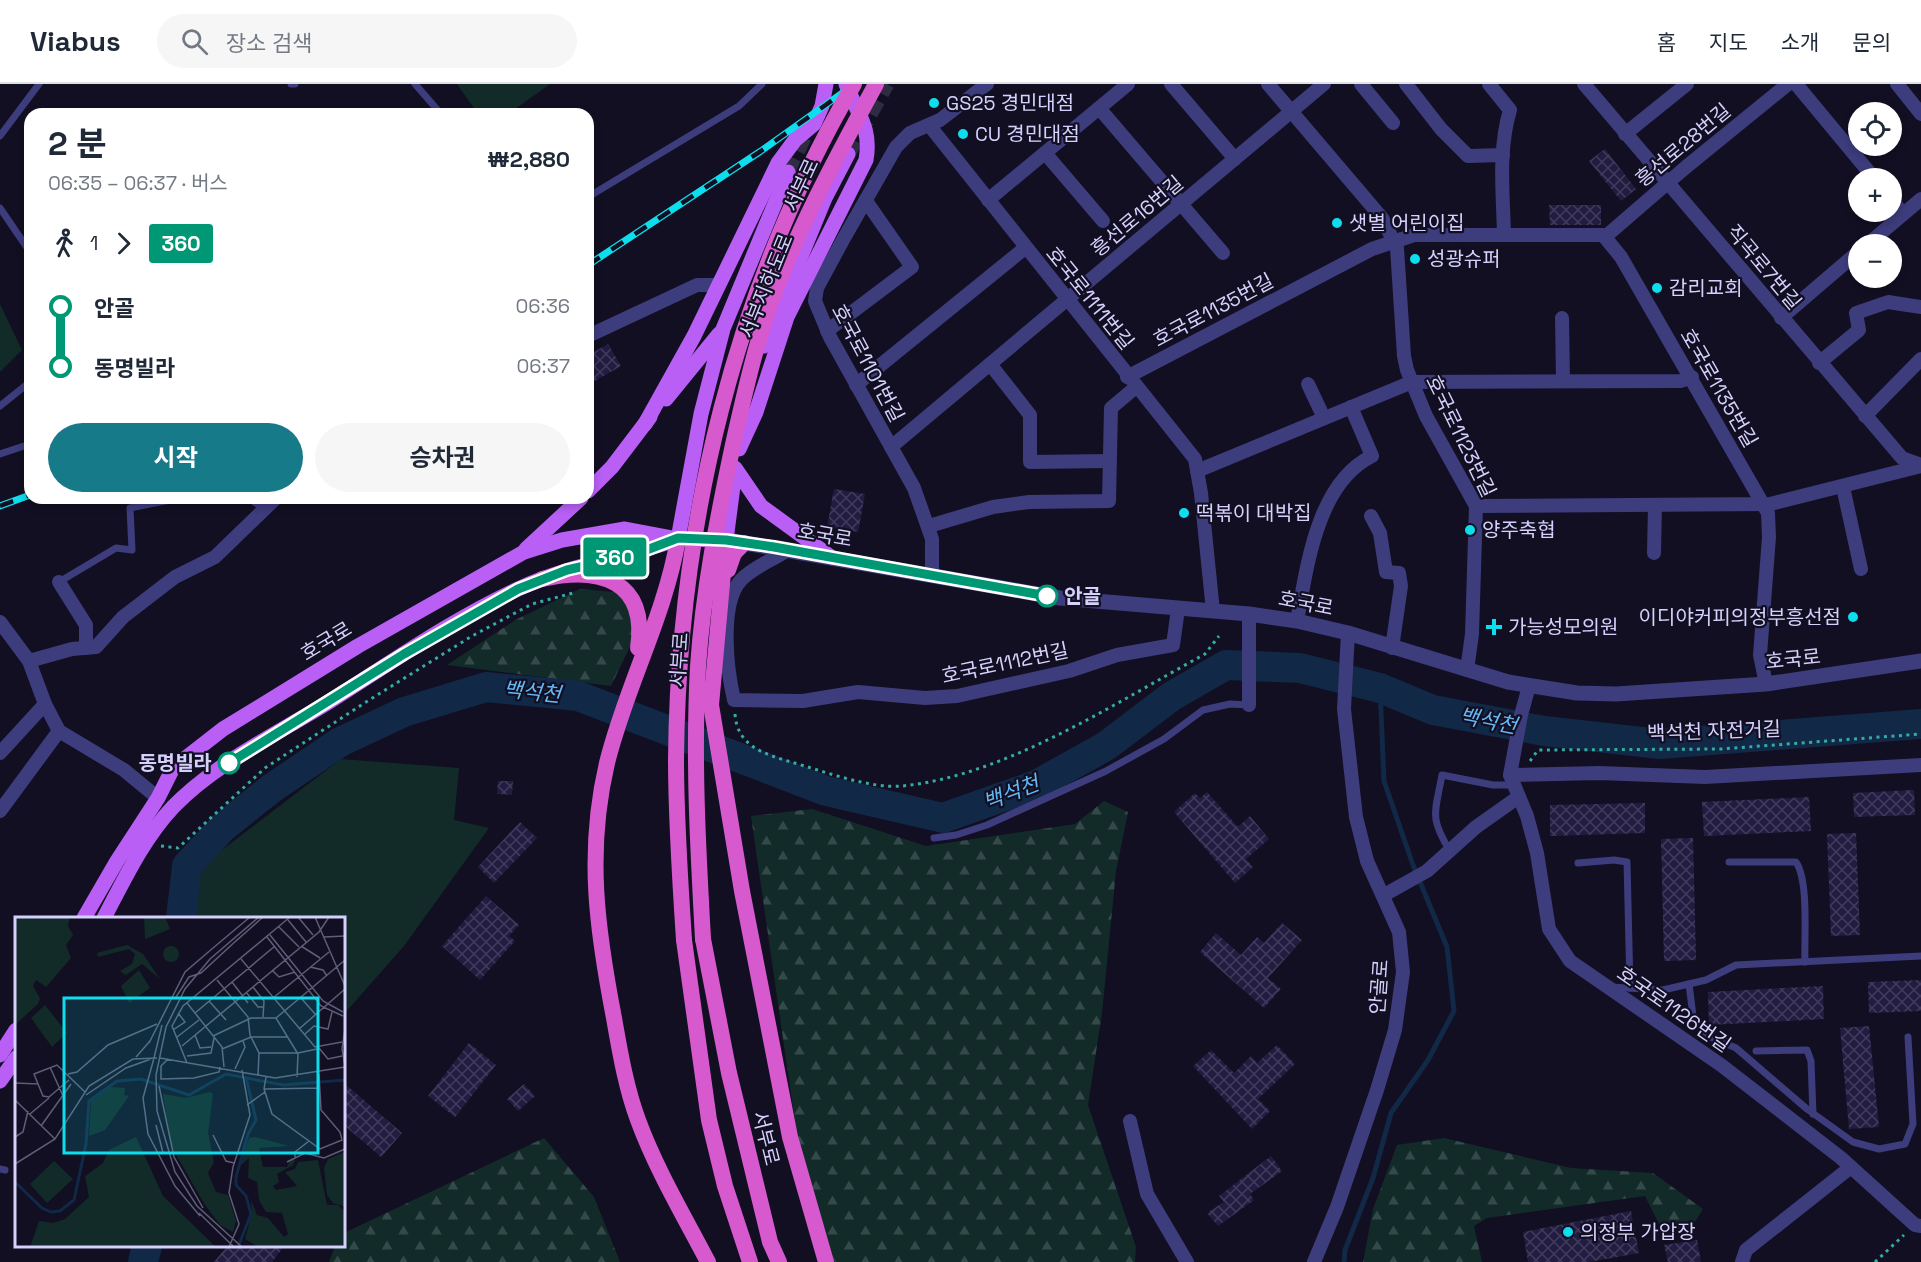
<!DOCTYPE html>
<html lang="ko">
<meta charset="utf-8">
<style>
:root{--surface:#fff;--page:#f6f6f7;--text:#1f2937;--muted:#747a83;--line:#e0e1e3;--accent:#177a88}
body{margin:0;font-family:"Space Grotesk","Noto Sans KR",sans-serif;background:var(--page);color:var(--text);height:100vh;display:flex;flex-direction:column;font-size:22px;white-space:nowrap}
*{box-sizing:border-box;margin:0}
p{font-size:20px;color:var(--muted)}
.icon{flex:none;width:33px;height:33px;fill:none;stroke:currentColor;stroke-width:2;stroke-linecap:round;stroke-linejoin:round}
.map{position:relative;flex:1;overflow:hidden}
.sheet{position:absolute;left:24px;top:24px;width:570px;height:396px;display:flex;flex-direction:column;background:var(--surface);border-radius:18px;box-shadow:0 3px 9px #0003}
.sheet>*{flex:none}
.badge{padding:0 12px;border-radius:4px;font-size:21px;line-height:39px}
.controls{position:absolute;left:1848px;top:18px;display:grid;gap:12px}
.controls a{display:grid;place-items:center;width:54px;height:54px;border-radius:50%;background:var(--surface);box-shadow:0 3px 9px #0003;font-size:30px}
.map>.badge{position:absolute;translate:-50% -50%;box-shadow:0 0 0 3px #fff}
.legs{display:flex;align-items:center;gap:9px;height:66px;padding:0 24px;font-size:20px}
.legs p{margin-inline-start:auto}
.overview{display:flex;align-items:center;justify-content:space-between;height:102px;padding:0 24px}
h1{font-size:33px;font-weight:700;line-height:45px}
.cta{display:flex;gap:12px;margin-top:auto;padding:12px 24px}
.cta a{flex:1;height:69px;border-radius:36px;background:var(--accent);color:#fff;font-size:24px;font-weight:700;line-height:69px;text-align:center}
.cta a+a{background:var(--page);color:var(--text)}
ul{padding:0 24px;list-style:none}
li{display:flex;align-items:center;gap:21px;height:60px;font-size:22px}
li i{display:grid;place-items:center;width:9px;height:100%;margin:0 8px;background:currentColor}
li i::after{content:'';width:15px;height:15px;margin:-8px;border:4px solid;border-radius:50%;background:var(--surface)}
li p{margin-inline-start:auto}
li:first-child i{background:linear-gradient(#0000 50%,currentColor 0)}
li:last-child i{background:linear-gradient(currentColor 50%,#0000 0)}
header{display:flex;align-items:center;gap:36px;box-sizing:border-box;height:84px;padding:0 30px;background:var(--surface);border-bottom:2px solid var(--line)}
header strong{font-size:28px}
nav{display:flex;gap:33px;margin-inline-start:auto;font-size:21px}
.search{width:420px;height:54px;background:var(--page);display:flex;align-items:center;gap:15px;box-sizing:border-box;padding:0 21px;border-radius:33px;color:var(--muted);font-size:22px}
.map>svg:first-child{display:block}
</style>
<header>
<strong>Viabus</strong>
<div class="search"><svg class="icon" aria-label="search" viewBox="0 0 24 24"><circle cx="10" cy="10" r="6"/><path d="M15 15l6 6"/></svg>장소 검색</div>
<nav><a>홈</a><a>지도</a><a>소개</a><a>문의</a></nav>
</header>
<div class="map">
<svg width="1921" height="1178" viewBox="0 0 1921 1178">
<defs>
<pattern id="forest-firs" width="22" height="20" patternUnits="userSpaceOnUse" patternTransform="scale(1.5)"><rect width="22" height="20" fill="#122b29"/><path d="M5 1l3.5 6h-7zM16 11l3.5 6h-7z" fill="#344949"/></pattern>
<pattern id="building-cross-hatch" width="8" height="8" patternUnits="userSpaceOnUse" patternTransform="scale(1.5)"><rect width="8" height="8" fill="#221c41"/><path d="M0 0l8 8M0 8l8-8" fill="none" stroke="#413c5d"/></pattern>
</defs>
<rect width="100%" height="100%" fill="#110f21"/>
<!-- forest -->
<g fill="url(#forest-firs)">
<polygon points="580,505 614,508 636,526 636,550 611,602 447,581 517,535"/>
<polygon points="1104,717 1128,728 1116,787 1102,929 1088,1021 1136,1163 1135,1178 835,1178 807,1121 751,732 812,725 926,762 1075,740"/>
<polygon points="544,1054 594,1113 620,1178 329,1178 335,1162 344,1162 344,1149"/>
<polygon points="1444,1054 1571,1084 1653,1089 1703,1125 1691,1144 1664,1150 1645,1112 1487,1134 1474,1142 1482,1178 1363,1178 1373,1125 1397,1061"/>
</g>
<!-- pitch -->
<g fill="#122b29">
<polygon points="457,0 550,0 508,30 478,30"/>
<polygon points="0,220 22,266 0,288"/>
<polygon points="341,675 459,684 454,736 489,744 404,862 344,930 344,834 192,834 194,803 201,782"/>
</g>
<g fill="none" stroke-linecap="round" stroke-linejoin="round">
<!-- stream -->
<polyline stroke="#112847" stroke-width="5" points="1344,1178 1345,1166 1373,1094 1391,1029 1428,976 1454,927 1447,863 1413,781 1384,697 1380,604"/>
<!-- river -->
<g stroke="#112847" stroke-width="30">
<polyline points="181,834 187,782 222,744 272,704 340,658 404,628 486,603 578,612 826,707 943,734 1036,701 1106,662 1172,612 1226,581 1300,584 1380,604 1433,626 1544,647 1660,660 1921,640"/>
<polyline points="143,1178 147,1162"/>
</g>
</g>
<!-- building -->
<g fill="url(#building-cross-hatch)">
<polygon points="1605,65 1636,105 1621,117 1589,77"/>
<polygon points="1549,121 1601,121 1601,141 1550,141"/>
<polygon points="608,260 621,282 588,301 588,271"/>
<polygon points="834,405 865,410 858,448 827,443"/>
<polygon points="498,697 513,697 512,711 497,710"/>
<polygon points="1914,706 1915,731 1854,733 1853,709"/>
<polygon points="1207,708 1238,743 1250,732 1269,755 1246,775 1253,783 1235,799 1174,728 1195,709 1200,714"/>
<polygon points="1809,713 1811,747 1704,752 1702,718"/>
<polygon points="1645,719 1645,749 1550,752 1550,721"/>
<polygon points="520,738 537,754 494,799 478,783"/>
<polygon points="1856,749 1860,851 1831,852 1827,750"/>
<polygon points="1693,754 1696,876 1664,877 1661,755"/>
<polygon points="486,812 519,841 509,852 515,857 480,896 442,862"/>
<polygon points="1282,839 1302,856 1268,894 1281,905 1264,924 1200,868 1216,849 1241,871 1257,853 1264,859"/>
<polygon points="1921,896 1921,927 1869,929 1868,898"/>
<polygon points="1823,902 1824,935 1709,941 1708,908"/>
<polygon points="1869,942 1879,1043 1849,1045 1840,944"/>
<polygon points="469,959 496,981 455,1033 428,1012"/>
<polygon points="1277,961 1295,980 1258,1015 1270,1027 1252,1045 1193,982 1211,966 1234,989 1251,972 1257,979"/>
<polygon points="344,999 402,1049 381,1073 344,1041"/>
<polygon points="524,1000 535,1012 518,1027 507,1015"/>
<polygon points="1271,1072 1282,1087 1250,1110 1254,1116 1218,1142 1207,1129 1224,1118 1219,1112"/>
<polygon points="1631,1127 1639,1169 1589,1178 1528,1178 1523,1148"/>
<polygon points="1697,1156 1701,1178 1668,1178 1664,1161"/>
<polygon points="228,1161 285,1161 272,1178 214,1178"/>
</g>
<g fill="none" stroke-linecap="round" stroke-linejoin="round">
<!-- primary-tunnel -->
<g stroke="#2e2c42" stroke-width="15" stroke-dasharray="15 8" stroke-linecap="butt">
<polyline points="848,70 887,0"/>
<polyline points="788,88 809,43"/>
</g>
<!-- path -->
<g stroke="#35aca2" stroke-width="3" stroke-dasharray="3 4.5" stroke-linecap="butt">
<path d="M735,630C737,662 764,670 791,678C823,687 870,705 902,702C1005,692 1115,619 1205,570L1219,552"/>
<polyline points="1530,677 1538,666 1721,665 1921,650"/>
<polyline points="161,762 178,764 265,684 366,618 472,552 532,520 573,509"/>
<polyline points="1875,1178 1904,1151"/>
</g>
<!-- service -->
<g stroke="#3d3c7d" stroke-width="7">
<polyline points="291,0 295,0"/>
<polyline points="415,0 441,30"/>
<polyline points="0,52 39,0"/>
<polyline points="588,113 739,22 762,0"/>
<polyline points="0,124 30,168"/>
<polyline points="0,322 30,298"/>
<polyline points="0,370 30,360"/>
<polyline points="248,414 265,425"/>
<polyline points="59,498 116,464 132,466 130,424 180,414"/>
<polyline points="934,754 956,751 987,741 1106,687 1164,655 1203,626 1230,620 1249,621"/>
<path d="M1450,767C1429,733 1435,729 1442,691L1493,701H1513"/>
<path d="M1729,778H1796C1809,797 1804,854 1805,878"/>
<polyline points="1578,779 1614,776 1627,778 1630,904"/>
<polyline points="1689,900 1693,932 1708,952 1736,964 1807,1025 1853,1058 1879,1065 1905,1060 1913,1040 1908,953"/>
<polyline points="1610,903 1663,906 1706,896 1736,881 1921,872"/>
<polyline points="1756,967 1807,966 1811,977 1813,1030"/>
<polyline points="0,1085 5,1086"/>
</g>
<!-- minor -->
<g stroke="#3d3c7d" stroke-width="14">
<polyline points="1171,0 1235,75"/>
<polyline points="1268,0 1382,134 1397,164 1404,272 1407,286 1426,332 1476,422 1472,550 1467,586"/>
<polyline points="1361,0 1393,39"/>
<polyline points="1406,0 1441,45 1468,72 1503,71"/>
<path d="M1489,0L1510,26C1498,66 1503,109 1504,150"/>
<polyline points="1584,0 1902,374 1921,381"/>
<polyline points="1796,0 1874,94"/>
<polyline points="1897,0 1921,30"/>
<polyline points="1099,24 1223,169"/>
<polyline points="929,41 1195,375 1201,409 1213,527"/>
<polyline points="1625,50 1687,0"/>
<polyline points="1045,69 1103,137"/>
<polyline points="988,116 1128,0"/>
<polyline points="1892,116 1903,130"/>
<polyline points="1605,153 1686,83 1788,0"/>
<polyline points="1868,160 1921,115"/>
<polyline points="1562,234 1563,297"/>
<polyline points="1781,234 1858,168"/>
<polyline points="827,247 912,183 866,117"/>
<polyline points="588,252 697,201 719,201"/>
<polyline points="1819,279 1859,246 1856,229 1888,218 1921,223"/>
<polyline points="990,280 1030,331 1030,378 1110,377"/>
<polyline points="1127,293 1372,165 1414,151 1603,151 1621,173 1768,429 1769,453 1760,571 1766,600"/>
<polyline points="1308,300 1324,334"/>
<polyline points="856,301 1025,164"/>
<polyline points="1865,332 1921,275"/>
<polyline points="891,363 1324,0"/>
<polyline points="1197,387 1412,298 1681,297 1692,293"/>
<polyline points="1843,403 1861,485"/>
<polyline points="1476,422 1770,420 1921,382"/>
<polyline points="1371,432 1380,449 1386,488 1399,489 1401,502 1392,564"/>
<polyline points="929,442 993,423 1029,418 1109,417 1111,324 1136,303"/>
<path d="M788,466C773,476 753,483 741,496C719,520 727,586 734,616L803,617L858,608L925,614L957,612L1069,587L1117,571L1173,561L1178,525"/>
<polyline points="1654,469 1655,421"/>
<polyline points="932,492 932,455 914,404 830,253 815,217 817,204 844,154 896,63 910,49 940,36 987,0"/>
<polyline points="59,498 86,541 86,564"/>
<path d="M1297,537C1307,482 1317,399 1372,372L1351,323"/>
<polyline points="0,538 29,577 45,620 59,647 124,686 158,714"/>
<polyline points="29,577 72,565 96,563 123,533 175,493 215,473 276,414"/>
<polyline points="1529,602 1521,631 1510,691 1527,732 1537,769 1549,845 1570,877 1721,981 1841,1074 1915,1141 1921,1142"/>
<polyline points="1249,621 1249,530"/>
<polyline points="0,669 45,620"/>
<polyline points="1510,691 1599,689 1705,693 1921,681"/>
<polyline points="0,727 59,647"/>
<polyline points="1384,811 1427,787 1476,743 1517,714"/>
<polyline points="1130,1037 1147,1110 1187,1178"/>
<polyline points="1314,1178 1337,1123 1377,1006 1395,946 1403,888 1399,848 1367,777 1356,733 1344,625 1348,549"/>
<polyline points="1742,1178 1746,1166 1851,1083"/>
</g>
<!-- tertiary -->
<polyline stroke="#3d3c7d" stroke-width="15" points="733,457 1060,514 1249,530 1297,537 1348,549 1508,598 1577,609 1616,610 1766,600 1921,577"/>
<!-- primary -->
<g stroke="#b95ff6" stroke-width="15">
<polyline points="764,262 825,114 848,70"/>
<polyline points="666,315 719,250"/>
<polyline points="645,340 694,252 778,79 795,56 814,40 822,22 826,0"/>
<path d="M739,365L756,328L787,233L866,76C872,43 856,28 846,0"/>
<polyline points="735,384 761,422 831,473"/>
<polyline points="588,407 612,383 650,333"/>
<polyline points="678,455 701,330 723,245 788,88"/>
<polyline points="526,465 581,414"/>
<polyline points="84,834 117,777 158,714 173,684 223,645 358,562 524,468 562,456 625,445 678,455 726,456 735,387"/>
<path d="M104,834C124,796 143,755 173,723C216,679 275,651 327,619C389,580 451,536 518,505C569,481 625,474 678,455"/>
<polyline points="0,971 16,946"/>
<polyline points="0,997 16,974"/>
</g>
<!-- trunk -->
<g stroke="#d759ce" stroke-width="16">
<path d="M678,455C665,532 626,602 607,679C586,768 597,846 614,934C620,968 626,1004 638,1036C656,1085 684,1132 708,1178"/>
<polyline points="726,456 711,621 742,807 790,1053 826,1178"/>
<polyline points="728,486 734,469 744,459"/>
<path d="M542,495C599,482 648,496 638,564"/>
<polyline points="703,855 729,989 770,1158 779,1178"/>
<polyline points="684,856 709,1036 725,1102 750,1178"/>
</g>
<defs>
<g id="rail">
<polyline points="588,181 761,67 855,0"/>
<polyline points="0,422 30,411"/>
</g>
</defs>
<!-- rail casing -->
<use href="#rail" stroke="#0dddec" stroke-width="7"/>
<!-- rail -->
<use href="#rail" stroke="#110f21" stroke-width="4.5" stroke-dasharray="14" stroke-linecap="butt"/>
<!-- trunk-bridge -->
<g stroke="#d759ce" stroke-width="16">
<path d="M703,855C698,765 693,674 698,583C703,507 718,431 734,356C744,312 754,267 769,224C796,147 837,72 876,0"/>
<path d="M684,856C680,796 676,736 676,675C678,439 735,204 854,0"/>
</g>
</g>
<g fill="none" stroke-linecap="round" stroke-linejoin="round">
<defs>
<polyline id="line-1" points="229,679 404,570 518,505 567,486 636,470 678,454 726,456 774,463 1047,512"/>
</defs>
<!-- line-1 casing -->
<use href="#line-1" stroke="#fff" stroke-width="14"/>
<!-- line-1 -->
<use href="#line-1" stroke="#009775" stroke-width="9"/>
</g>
<!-- markers -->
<g fill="#0dddec" stroke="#110f21" stroke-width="2">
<circle cx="934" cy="19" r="6"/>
<circle cx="963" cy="50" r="6"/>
<circle cx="1337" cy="139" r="6"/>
<circle cx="1415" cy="175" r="6"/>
<circle cx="1657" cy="204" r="6"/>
<circle cx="1184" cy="429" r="6"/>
<circle cx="1470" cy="446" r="6"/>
<circle cx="1853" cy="533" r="6"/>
<path d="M1491 534h6v6h6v6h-6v6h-6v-6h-6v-6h6z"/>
<circle cx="1568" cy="1148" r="6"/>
</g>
<g fill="#fff" stroke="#009775" stroke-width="3">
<circle cx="1047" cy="512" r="10"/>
<circle cx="229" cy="679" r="10"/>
</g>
<g text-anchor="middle" stroke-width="4.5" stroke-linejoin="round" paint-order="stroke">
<!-- poi labels -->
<g font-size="20" fill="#d5d1fc" stroke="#110f21" text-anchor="start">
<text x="946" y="26">GS25 경민대점</text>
<text x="975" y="57">CU 경민대점</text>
<text x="1349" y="146">샛별 어린이집</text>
<text x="1427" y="182">성광슈퍼</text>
<text x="1669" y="211">감리교회</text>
<text x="1196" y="436">떡볶이 대박집</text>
<text x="1482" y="453">양주축협</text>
<text x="1841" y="540" text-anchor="end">이디야커피의정부흥선점</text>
<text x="1508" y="550">가능성모의원</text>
<text x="1580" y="1155">의정부 가압장</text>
</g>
<!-- street labels -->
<g font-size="20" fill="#d5d1fc" stroke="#110f21">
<text transform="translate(1683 61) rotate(-40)" y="7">흥선로28번길</text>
<text transform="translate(801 101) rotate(-65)" y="7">서부로</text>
<text transform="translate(1137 132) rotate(-40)" y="7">흥선로16번길</text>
<text transform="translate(1764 183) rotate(50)" y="7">직곡로7번길</text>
<text transform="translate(766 202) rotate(-68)" y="7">서부지하도로</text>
<text transform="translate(1090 214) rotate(51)" y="7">호국로1111번길</text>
<text transform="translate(1213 226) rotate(-28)" y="7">호국로1135번길</text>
<text transform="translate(868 279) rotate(62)" y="7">호국로1101번길</text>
<text transform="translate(1719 304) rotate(60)" y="7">호국로1135번길</text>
<text transform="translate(1461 352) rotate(64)" y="7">호국로1123번길</text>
<text transform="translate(825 451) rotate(10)" y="7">호국로</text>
<text transform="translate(1306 519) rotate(11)" y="7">호국로</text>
<text transform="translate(326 557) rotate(-31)" y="7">호국로</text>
<text transform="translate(1793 575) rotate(-6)" y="7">호국로</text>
<text transform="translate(679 576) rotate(-86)" y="7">서부로</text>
<text transform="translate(1005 579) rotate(-12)" y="7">호국로1112번길</text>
<text transform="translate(1714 647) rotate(-2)" y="7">백석천 자전거길</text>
<text transform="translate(1379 903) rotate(-86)" y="7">안골로</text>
<text transform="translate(1674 925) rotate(35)" y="7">호국로1126번길</text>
<text transform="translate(766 1054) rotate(76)" y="7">서부로</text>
</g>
<!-- stop labels -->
<g font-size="20" font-weight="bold" fill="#d5d1fc" stroke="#110f21" text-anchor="start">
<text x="1064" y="519">안골</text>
<text x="212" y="686" text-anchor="end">동명빌라</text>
</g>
<!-- water labels -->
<g font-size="21" font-style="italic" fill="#65b8f6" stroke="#110f21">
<text transform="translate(532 608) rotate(6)" y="7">백석천</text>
<text transform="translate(1488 637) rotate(11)" y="7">백석천</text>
<text transform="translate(1011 709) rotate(-21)" y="7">백석천</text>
</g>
</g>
<!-- overview -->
<g transform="translate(15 833)">
<rect width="330" height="330" fill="#110f21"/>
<path d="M0,0H55L53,9L58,18L51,28L56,41L31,70L21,63L18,69L25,81L23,87L0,108ZM112,28L128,37L145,62L127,47L111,58L105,54L117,47L120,37L114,32L83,40L82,36ZM195,175L198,177L193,216L199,245L193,256L201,275L213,278L221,304L218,315L205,308L190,288L156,229L148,177L171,181ZM121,220L148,279L201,330H15L24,304L38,306L50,302L74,280L70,259L88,246L94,233ZM240,220L274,229L244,231L248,250H272L276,241L280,243L278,248L262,257L264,265L258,269L261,273L282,269L270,255L280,252L283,245L303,243L312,288H323L330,295V330H243L230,322L237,296L236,283L242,298L253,301L269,320L273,317L267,296L251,295L244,283L242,265L233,261L234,241L225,249L234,221Z" fill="#122b29"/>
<path d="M330,235V290L318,286L312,278L309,251L313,242Z" fill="#122b29"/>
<path d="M129,0H150L155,12L130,22ZM148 37a8 8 0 1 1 16 0a8 8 0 1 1-16 0ZM124,53L135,71L114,86L106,69ZM30,88L52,116L37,130L16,101ZM94,170L110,171L109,178L114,179L90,213L74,219L76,184ZM39,244L58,262L32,286L15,267ZM330,248V281L313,261Z" fill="#122b29"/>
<path fill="none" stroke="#112847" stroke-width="3" d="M0,265L27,291L36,295L45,294L59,283L71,227L74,184L102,164L126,162L174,178L211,157L268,168L330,163M223,330L236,297L231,279L221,268V260L233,217L241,203L231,160"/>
<path fill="none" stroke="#5f5d79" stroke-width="1.5" d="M283,0L298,18M300,0L330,69M273,3L291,25M264,10L284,30M255,18L308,84L328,95M252,20L306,89L328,99M309,20L330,19M221,24L248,0M286,29L305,41M198,31L235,0M226,42L300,130L327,125M295,50L308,53L312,59M257,53L264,60L280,55M202,63L233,100L235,118L244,136L243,158M217,65L233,86M238,70L249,84L248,100M231,75L243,90H248M161,80L174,60L186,56L223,22M258,81L314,35M286,81L301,98M194,84L211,103M172,86L207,130L209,150M180,96L260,29M261,101L330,43M284,112L330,72M330,112L327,132L330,149M158,113L170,105L163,96M290,117L299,109L313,112L317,95M180,118L185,131L196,130M198,119L236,101H261L283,137L282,160M162,120L184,103M134,126L170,55L198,31M167,129L304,15L314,0M304,131L313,142L327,139M207,132L236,120H272M244,136H283L302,132M172,139L196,136L199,121M121,140L135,124M139,141L147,108M139,141L128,181L133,217L160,269L185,299M145,141L260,161L330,150M153,142L146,149V162L179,161L204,155L205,150M172,146L157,109L168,89L275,0M35,150L48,179M220,152L230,130L228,124M53,157L62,155L93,128L142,107M251,160L249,172L257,197L305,232L327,223L325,215L306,193L304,157M0,166L23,167L19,157L42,148L70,175M23,167L28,179L34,180L54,163M144,169L159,240L188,291M249,172L305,171M71,178L111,151L136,142M0,183L40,222M232,188L250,175M15,197L34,181M141,208L148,236M26,209L56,167M198,218L211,244L219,246M0,220L8,215L13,194M280,241V235L294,224M272,245L290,236L309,241L330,232M0,247L40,222L74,169L118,142L142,141M184,296L219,330M214,330L224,307L214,276L218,250L235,198L227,153M227,330L182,289L160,255L142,194L141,158L151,110L170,72L195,42L244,0"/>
<path fill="#0dddec" fill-opacity="0.15" stroke="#0dddec" stroke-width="3" d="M49,81H303V236H49Z"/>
<rect width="330" height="330" fill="none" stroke="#d5d1fc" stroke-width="3"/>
</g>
</svg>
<div class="controls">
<a><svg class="icon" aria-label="locate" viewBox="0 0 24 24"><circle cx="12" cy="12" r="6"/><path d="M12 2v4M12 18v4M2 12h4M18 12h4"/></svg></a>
<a>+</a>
<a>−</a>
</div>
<b class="badge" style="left:615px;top:473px;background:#009775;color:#fff">360</b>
<section class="sheet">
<div class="overview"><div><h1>2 분</h1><p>06:35 – 06:37 · 버스</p></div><b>₩2,880</b></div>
<div class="legs"><svg class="icon" aria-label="walk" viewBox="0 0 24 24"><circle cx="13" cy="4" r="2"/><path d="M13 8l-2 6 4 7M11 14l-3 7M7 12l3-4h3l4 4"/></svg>1<svg class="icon" aria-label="forward" viewBox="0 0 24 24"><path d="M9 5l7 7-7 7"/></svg><b class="badge" style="background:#009775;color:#fff">360</b></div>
<ul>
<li><i style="color:#009775"></i><b>안골</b><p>06:36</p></li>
<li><i style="color:#009775"></i><b>동명빌라</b><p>06:37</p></li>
</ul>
<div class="cta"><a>시작</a><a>승차권</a></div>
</section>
</div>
